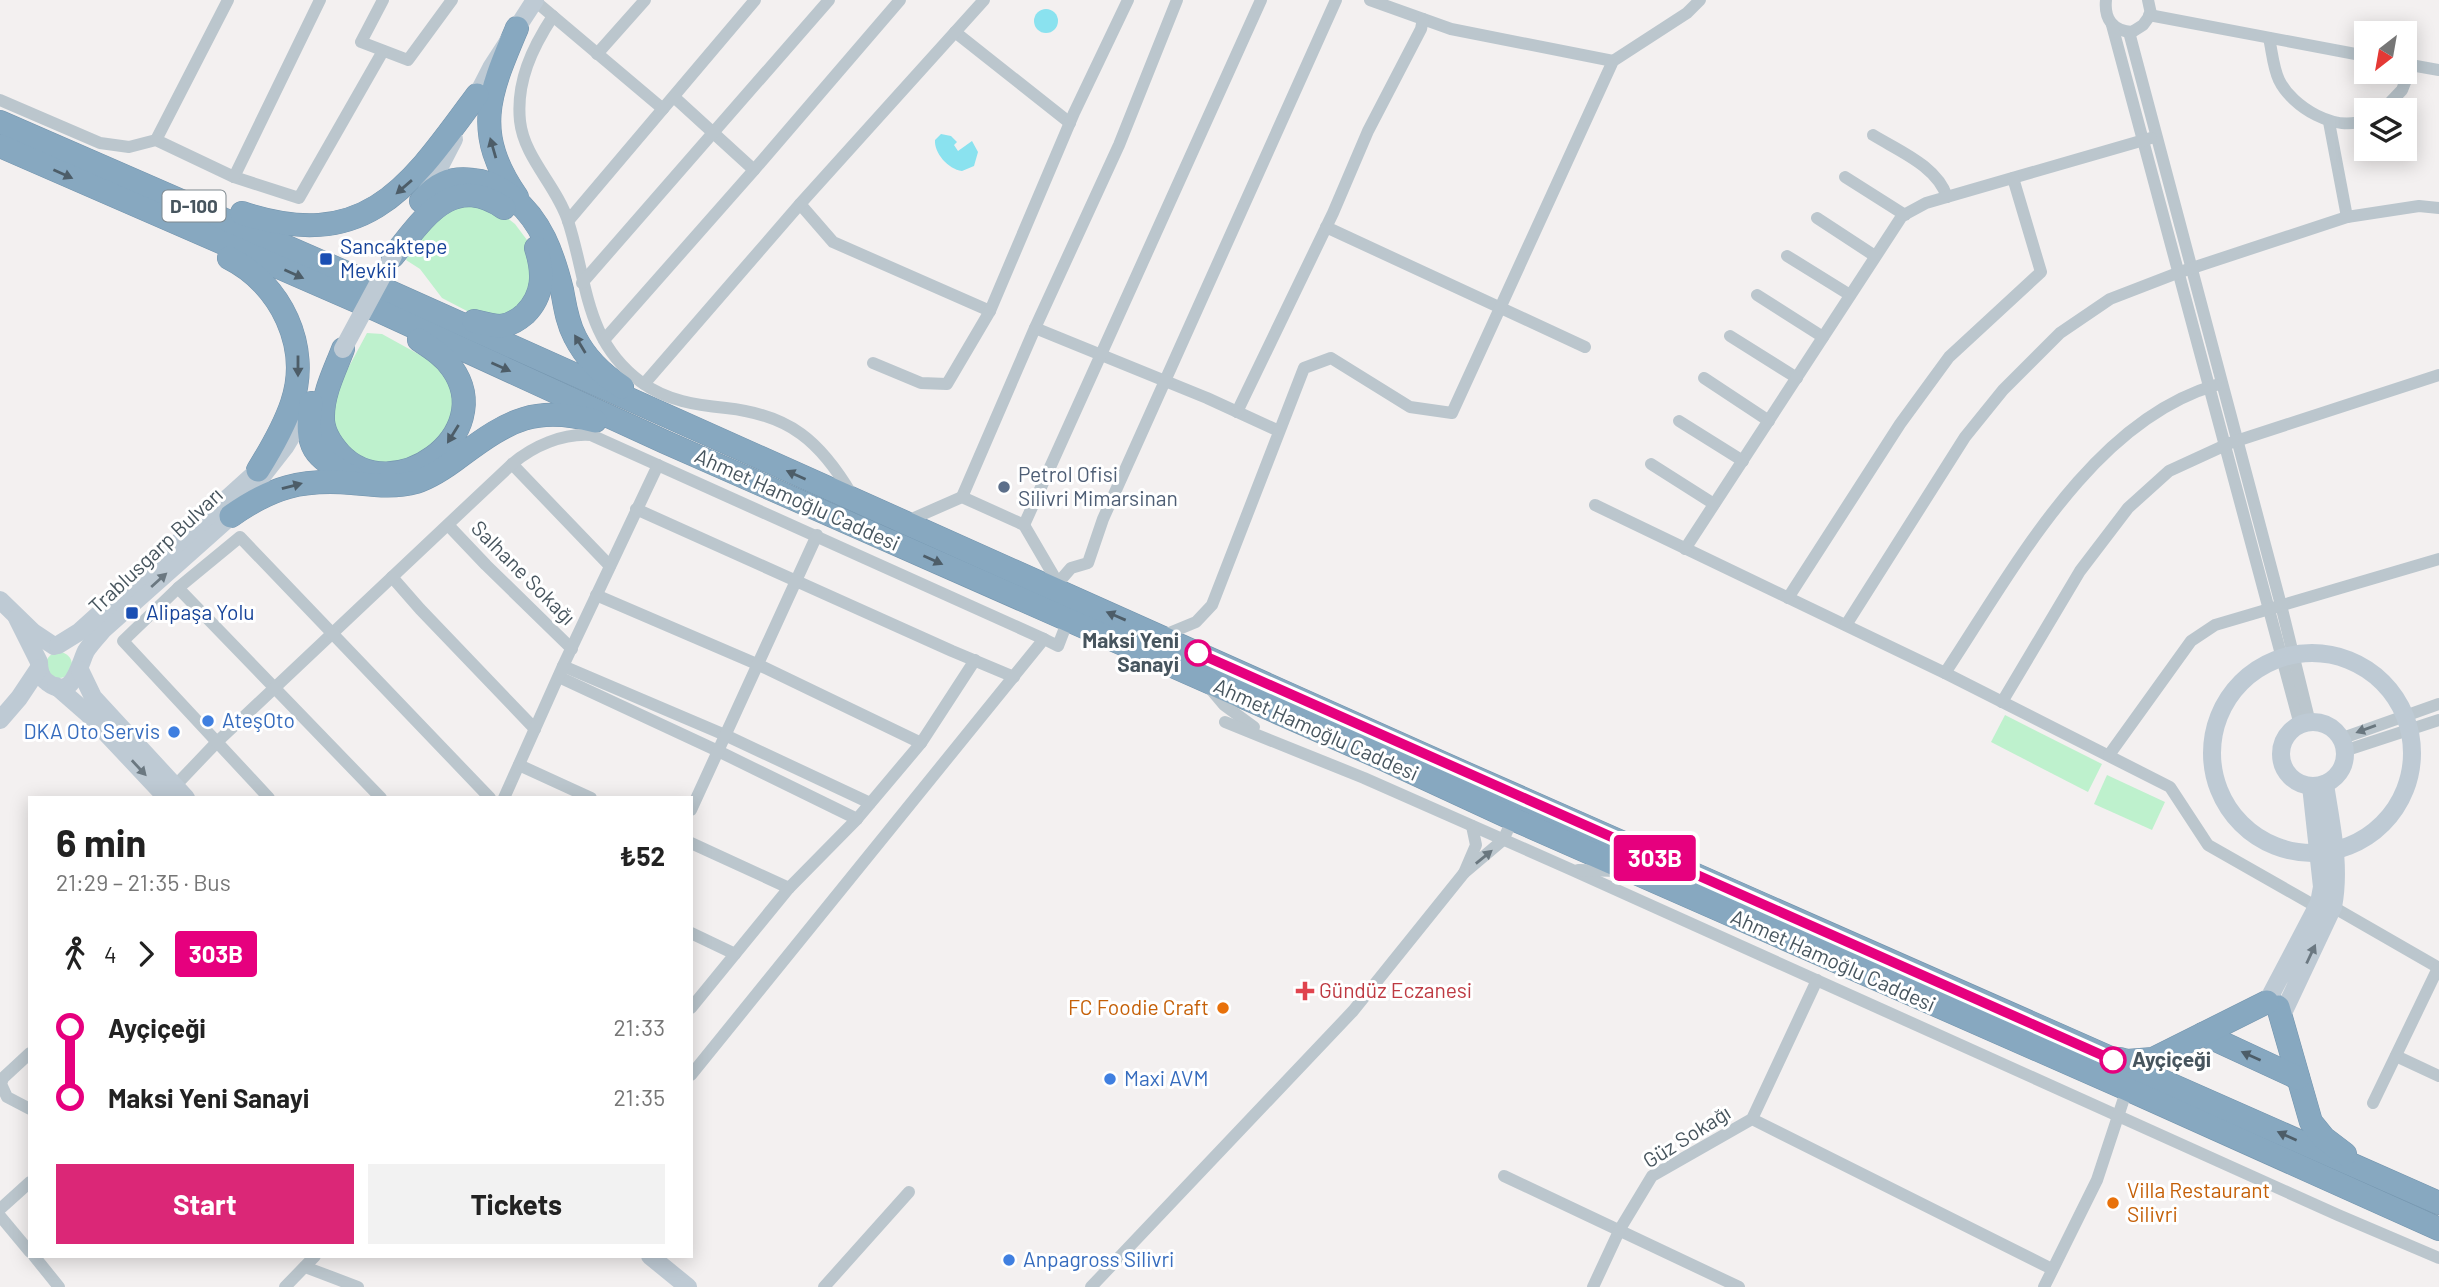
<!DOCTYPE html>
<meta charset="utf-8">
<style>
:root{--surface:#fff;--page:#f2f2f2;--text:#222;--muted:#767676;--accent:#db2777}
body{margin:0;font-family:Barlow,sans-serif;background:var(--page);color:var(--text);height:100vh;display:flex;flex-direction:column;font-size:26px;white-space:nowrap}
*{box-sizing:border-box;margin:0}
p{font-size:23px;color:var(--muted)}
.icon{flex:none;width:38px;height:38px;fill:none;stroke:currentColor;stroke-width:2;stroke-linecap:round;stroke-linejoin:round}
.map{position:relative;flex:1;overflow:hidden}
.panel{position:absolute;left:28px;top:796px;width:665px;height:462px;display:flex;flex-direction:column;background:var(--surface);border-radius:0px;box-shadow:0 4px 18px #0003}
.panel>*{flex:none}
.badge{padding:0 14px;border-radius:5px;font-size:24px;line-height:46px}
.needle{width:46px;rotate:211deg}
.buttons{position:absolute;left:2354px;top:21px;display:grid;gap:14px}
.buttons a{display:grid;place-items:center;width:63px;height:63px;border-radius:0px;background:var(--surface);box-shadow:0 4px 18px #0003;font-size:35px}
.map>.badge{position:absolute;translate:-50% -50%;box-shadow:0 0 0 4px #fff}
.legs{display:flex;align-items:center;gap:10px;height:77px;padding:0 28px;font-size:23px}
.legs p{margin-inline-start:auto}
.overview{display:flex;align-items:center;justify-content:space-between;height:119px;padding:0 28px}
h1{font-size:38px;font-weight:700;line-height:52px}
.primary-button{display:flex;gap:14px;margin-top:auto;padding:14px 28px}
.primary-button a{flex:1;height:80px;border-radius:0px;background:var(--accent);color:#fff;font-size:28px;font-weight:700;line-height:80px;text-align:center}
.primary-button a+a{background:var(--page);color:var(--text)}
ul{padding:0 28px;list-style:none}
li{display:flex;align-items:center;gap:24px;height:70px;font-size:26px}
li i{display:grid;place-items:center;width:10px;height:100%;margin:0 9px;background:currentColor}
li i::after{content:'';width:18px;height:18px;margin:-9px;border:5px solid;border-radius:50%;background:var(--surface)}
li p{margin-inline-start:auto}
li:first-child i{background:linear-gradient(#0000 50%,currentColor 0)}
li:last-child i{background:linear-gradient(currentColor 50%,#0000 0)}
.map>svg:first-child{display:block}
</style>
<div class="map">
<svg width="2439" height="1287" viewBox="0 0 2439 1287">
<rect width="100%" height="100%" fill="#f3f0f0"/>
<!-- green -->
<g fill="#bef1cd">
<polygon points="470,203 501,213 515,224 527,240 535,261 529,307 490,323 442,298 420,269 406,260 422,232 436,217"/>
<polygon points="367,333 382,334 431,361 444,371 460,397 443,444 383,470 333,439 331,400"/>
<circle cx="59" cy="665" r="13"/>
<polygon points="2005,715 2102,764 2088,792 1991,742"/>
<polygon points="2107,775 2165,802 2152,830 2094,804"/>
</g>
<!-- water -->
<g fill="#8ae2ef">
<circle cx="1046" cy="21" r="12"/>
<path d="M941,134L951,136L957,142L954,145L958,151L972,141L978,152L974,166L962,171C948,169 934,153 935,140Z"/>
</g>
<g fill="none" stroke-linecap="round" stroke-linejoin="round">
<defs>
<g id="highway">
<path d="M517,28C489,94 472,132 517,197"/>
<polyline points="0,122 388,291 1449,766 2439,1203"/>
<polyline points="0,146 377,310 665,442 1381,758 1513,819 2127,1089 2439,1229"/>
<path d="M421,201C436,184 449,177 473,180C487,181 501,188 512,197C541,220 553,254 562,290C565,306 567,322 575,337C586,359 602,374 622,387"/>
<path d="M242,213C367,254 410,186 477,95"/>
<path d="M393,256C423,220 451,172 504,208"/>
<path d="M229,258C281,284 311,347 292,403C284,427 271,449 258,470"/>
<path d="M474,321C482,323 492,326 501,326C510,325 518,320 525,314C544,295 544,273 536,248"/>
<path d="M343,349C335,370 323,393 323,416C322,430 331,444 340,454C393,510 499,434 452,368C444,356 431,348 419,340"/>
<path d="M311,403C305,449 313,455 351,477"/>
<path d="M231,516C272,487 301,479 352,483C373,485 395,488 416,482C432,477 449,465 462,455C509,420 536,405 595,421"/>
<polyline points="2278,1007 2311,1122 2324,1138 2345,1154"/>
<polyline points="2203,1034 2298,1078"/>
<polyline points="2120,1059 2127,1061 2153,1059 2267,1002"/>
</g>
</defs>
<!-- highway casing -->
<use href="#highway" stroke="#7293ac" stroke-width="24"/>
<!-- street -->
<g stroke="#bbc6cd" stroke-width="12">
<polyline points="383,0 361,42 408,60 452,0"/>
<polyline points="1370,0 1451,29 1613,61"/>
<path d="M2106,0C2104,19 2113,31 2132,32L2143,25L2151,14L2148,0"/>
<polyline points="535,1 663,109"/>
<polyline points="2149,15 2366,56"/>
<path d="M553,16C532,48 516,82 520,121C524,158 557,186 568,221C588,282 584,340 641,382C667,401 696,405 726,408C790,415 820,441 852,495"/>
<polyline points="2112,25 2300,725"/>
<polyline points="955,32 1070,123"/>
<polyline points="2129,32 2281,605 2310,723"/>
<path d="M2269,38C2272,51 2273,67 2279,80C2292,107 2337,134 2366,119"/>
<polyline points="597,54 645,0"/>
<polyline points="2405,64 2439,70"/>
<polyline points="674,97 754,170"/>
<polyline points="0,100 100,143 129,147 156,140 234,177 299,198 383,51"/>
<polyline points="2383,110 2402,90 2412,65"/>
<polyline points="2329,122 2347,217"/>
<path d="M1873,135C1899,151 1937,166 1947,197"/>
<polyline points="156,140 228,0"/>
<polyline points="234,177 320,0"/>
<polyline points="1845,177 1905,215"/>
<polyline points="800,204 833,242 990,311"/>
<polyline points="1817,218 1875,256"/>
<polyline points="568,221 755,0"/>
<polyline points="1326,227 1585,347"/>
<polyline points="1787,256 1850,295"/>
<polyline points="582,283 829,0"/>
<polyline points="1757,295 1823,337"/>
<polyline points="1035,328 1207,398 1279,431"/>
<polyline points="1730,336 1797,378"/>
<polyline points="604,340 754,170 900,0"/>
<polyline points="873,363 921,383 947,384 990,311 1074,113 1128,0"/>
<polyline points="1704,378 1769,421"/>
<polyline points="644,384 800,204 984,0"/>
<polyline points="1237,412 1333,213 1368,131 1421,29 1423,19"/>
<polyline points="1679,421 1743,461"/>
<polyline points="512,464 610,566"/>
<polyline points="1651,464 1714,504"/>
<polyline points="962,497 1035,328 1119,145 1177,0"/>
<polyline points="1595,505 1945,673 2170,787 2208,845 2317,907"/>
<polyline points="636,509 952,651 1014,677"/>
<polyline points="905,522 962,497 1024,525 1062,590"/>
<polyline points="448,525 486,565 572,649"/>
<polyline points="1024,525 1261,0"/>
<polyline points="1685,549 1902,216 1926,203 2151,138"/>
<polyline points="392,577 420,609 535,729"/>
<polyline points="1058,583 1071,568 1088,563 1103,519 1336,0"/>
<polyline points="178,588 381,798"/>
<polyline points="596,595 759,665 921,743"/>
<polyline points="1788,598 1900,424 1949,357 2041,272 2013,178"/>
<polyline points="1846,625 1965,437 2003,390 2060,333 2110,299 2180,272 2347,217 2419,206 2439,208"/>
<polyline points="1162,636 1196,622 1212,605 1304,368 1331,358 1410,407 1452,413 1613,61 1687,13 1700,0"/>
<polyline points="563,666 725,735 870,803"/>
<path d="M1945,673C2012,572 2091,421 2216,385"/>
<polyline points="559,677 718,751 857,819"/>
<polyline points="1208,686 1224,705 1254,727"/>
<polyline points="2002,702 2080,571 2128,508 2169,471 2230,443 2439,375"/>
<polyline points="1225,722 1364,778 1570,869 2338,1215 2439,1258"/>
<polyline points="2340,739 2439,704"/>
<polyline points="2344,751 2439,720"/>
<polyline points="2109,755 2191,641 2215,625 2439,559"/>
<polyline points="519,765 591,798"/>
<path d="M175,786L217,742L512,464C533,446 563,433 591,435L1044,639"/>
<polyline points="269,798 123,641 178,588 240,537 490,798"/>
<polyline points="504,798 563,666 658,465"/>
<polyline points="691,810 817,535"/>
<polyline points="1472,826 1476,845 1464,873 1503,840 1513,819"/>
<polyline points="691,843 789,888"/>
<polyline points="1578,870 1619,871"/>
<polyline points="2333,907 2439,968"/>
<polyline points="691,933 735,954"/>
<polyline points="691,1008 789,888 857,819 921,743 975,660"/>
<polyline points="30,1053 3,1078 1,1084 7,1097 30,1109"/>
<polyline points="2396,1056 2439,1076"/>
<polyline points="691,1075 1044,639 1058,646 1068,620"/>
<polyline points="2373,1103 2438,968"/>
<polyline points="1752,1119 2052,1269"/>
<polyline points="1504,1176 1739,1287"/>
<polyline points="0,1209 30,1182"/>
<polyline points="0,1216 30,1252"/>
<polyline points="34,1256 59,1287"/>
<polyline points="305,1267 358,1287"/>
<polyline points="285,1287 315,1256"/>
<polyline points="824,1287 909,1192"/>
<polyline points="1091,1287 1353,1011 1464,873"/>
<polyline points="1593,1287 1620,1229 1652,1176 1752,1119 1817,980"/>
<polyline points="2044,1287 2097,1180 2127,1089"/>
</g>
<!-- secondary -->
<g stroke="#becad4" stroke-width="18">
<polyline points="472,105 491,68 535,0"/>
<polyline points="425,195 454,139"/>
<polyline points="0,600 33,632 54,646"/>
<path d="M17,618L39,662C39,670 40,677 47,682C73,702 79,665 86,651C91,643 98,636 104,629L231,516L285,447L309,407"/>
<polyline points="58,645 79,632 252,476"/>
<circle cx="2312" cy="753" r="100"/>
<polyline points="80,670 93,697 186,798"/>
<polyline points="56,686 88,714 167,798"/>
<polyline points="0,720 19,698 39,668"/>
<circle cx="2313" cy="754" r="32"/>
<path d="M2311,786L2322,887L2319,903L2267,1002L2285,1009L2333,907C2341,865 2331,825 2325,784"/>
<polyline points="650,1256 688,1287"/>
</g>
<!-- highway -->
<use href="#highway" stroke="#87a8c0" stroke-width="23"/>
<!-- secondary-bridge -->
<polyline stroke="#becad4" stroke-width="18" points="343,349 393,256"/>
</g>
<!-- one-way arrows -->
<defs><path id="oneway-solid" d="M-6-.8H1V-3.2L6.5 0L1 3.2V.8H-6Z" transform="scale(1.75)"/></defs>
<g fill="#4d5d68">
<use href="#oneway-solid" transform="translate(493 148) rotate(-106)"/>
<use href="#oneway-solid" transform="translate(63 174) rotate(24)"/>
<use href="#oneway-solid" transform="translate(404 187) rotate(139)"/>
<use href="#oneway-solid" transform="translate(294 274) rotate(24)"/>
<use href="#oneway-solid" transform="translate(580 344) rotate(-121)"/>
<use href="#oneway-solid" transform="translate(298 366) rotate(90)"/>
<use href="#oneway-solid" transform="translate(501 367) rotate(24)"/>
<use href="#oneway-solid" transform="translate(453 434) rotate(122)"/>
<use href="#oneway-solid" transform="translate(796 475) rotate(-156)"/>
<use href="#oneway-solid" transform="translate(292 486) rotate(-15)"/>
<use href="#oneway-solid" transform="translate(933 560) rotate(24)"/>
<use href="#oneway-solid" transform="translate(1116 616) rotate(-157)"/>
<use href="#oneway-solid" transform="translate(2251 1056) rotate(-156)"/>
<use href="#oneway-solid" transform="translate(2287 1136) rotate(-156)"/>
</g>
<g fill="#6b7881">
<use href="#oneway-solid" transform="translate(159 580) rotate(-42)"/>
<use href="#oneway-solid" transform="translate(139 768) rotate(47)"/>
<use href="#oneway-solid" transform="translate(2311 954) rotate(-65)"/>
</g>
<g fill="#6a777f">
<use href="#oneway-solid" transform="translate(2366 729) rotate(160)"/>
<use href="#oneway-solid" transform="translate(1484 857) rotate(-39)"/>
</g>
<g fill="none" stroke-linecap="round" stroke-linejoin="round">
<defs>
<polyline id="line-1" points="1198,653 2113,1060"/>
</defs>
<!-- line-1 casing -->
<use href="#line-1" stroke="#fff" stroke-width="16"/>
<!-- line-1 -->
<use href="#line-1" stroke="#e6007e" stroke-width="10"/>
</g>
<!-- markers -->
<g fill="#1a4fb4" stroke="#fff" stroke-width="2.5">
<rect x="319" y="252" width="14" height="14" rx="3.5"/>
<rect x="125" y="606" width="14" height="14" rx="3.5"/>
</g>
<circle fill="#5c6f8a" stroke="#fff" stroke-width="2.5" cx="1004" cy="487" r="7"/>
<g fill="#fff" stroke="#e6007e" stroke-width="3.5">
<circle cx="1198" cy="653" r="12"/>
<circle cx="2113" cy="1060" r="12"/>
</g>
<g fill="#3f7fe0" stroke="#fff" stroke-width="2.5">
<circle cx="208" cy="721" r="7"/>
<circle cx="174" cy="732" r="7"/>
<circle cx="1110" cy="1079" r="7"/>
<circle cx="1009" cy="1260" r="7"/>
</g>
<path fill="#e0444e" stroke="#fff" stroke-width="2.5" d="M1301.5 980.5h7v7h7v7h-7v7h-7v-7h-7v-7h7z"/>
<g fill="#e8710a" stroke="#fff" stroke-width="2.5">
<circle cx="1223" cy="1008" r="7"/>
<circle cx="2113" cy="1203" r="7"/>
</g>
<g text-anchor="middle" stroke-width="6" stroke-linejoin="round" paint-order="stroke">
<!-- shield labels -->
<rect fill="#fff" stroke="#7e888e" stroke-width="2" x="162.5" y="190.5" width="63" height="31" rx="5"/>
<g font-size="19" font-weight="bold" fill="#47555e">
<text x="194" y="213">D-100</text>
</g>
<!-- transit labels -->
<g font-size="21" fill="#164399" stroke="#fff" text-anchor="start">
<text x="340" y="254">Sancaktepe<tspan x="340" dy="24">Mevkii</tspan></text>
<text x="146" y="620">Alipaşa Yolu</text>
</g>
<!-- service labels -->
<g font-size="21" fill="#4e5e75" stroke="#fff" text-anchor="start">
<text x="1018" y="482">Petrol Ofisi<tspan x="1018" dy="24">Silivri Mimarsinan</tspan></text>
</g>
<!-- street labels -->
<g font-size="21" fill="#47555e" stroke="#fff">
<text transform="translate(797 500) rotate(24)" y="7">Ahmet Hamoğlu Caddesi</text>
<text transform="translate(156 551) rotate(-43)" y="7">Trablusgarp Bulvarı</text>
<text transform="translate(523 573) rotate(45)" y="7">Salhane Sokağı</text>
<text transform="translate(1316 730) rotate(24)" y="7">Ahmet Hamoğlu Caddesi</text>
<text transform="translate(1833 961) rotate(24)" y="7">Ahmet Hamoğlu Caddesi</text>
<text transform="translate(1687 1137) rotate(-32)" y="7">Güz Sokağı</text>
</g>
<!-- stop labels -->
<g font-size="21" font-weight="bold" fill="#47555e" stroke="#fff" text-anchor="end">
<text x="1179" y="648">Maksi Yeni<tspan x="1179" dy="24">Sanayi</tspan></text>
<text x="2132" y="1067" text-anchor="start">Ayçiçeği</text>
</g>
<!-- shop labels -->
<g font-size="21" fill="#366cbe" stroke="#fff" text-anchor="start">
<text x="222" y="728">AteşOto</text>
<text x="160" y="739" text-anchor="end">DKA Oto Servis</text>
<text x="1124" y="1086">Maxi AVM</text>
<text x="1023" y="1267">Anpagross Silivri</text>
</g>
<!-- health labels -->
<g font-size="21" fill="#be3a42" stroke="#fff" text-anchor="start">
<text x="1319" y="998">Gündüz Eczanesi</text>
</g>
<!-- food labels -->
<g font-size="21" fill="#c56008" stroke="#fff" text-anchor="end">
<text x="1209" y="1015">FC Foodie Craft</text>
<text x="2127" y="1198" text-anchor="start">Villa Restaurant<tspan x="2127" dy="24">Silivri</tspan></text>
</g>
</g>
</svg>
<div class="buttons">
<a><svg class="needle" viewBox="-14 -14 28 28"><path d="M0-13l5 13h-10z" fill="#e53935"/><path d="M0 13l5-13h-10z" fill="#767676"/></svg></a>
<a><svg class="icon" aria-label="layers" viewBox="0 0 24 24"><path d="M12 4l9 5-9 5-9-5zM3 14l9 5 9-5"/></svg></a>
</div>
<b class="badge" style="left:1655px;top:858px;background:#e6007e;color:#fff">303B</b>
<section class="panel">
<div class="overview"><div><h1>6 min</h1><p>21:29 – 21:35 · Bus</p></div><b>₺52</b></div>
<div class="legs"><svg class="icon" aria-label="walk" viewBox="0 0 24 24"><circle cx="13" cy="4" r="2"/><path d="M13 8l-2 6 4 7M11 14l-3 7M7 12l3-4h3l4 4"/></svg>4<svg class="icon" aria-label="forward" viewBox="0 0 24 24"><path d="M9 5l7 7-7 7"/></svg><b class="badge" style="background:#e6007e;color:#fff">303B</b></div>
<ul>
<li><i style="color:#e6007e"></i><b>Ayçiçeği</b><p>21:33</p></li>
<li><i style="color:#e6007e"></i><b>Maksi Yeni Sanayi</b><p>21:35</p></li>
</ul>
<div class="primary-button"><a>Start</a><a>Tickets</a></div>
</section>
</div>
